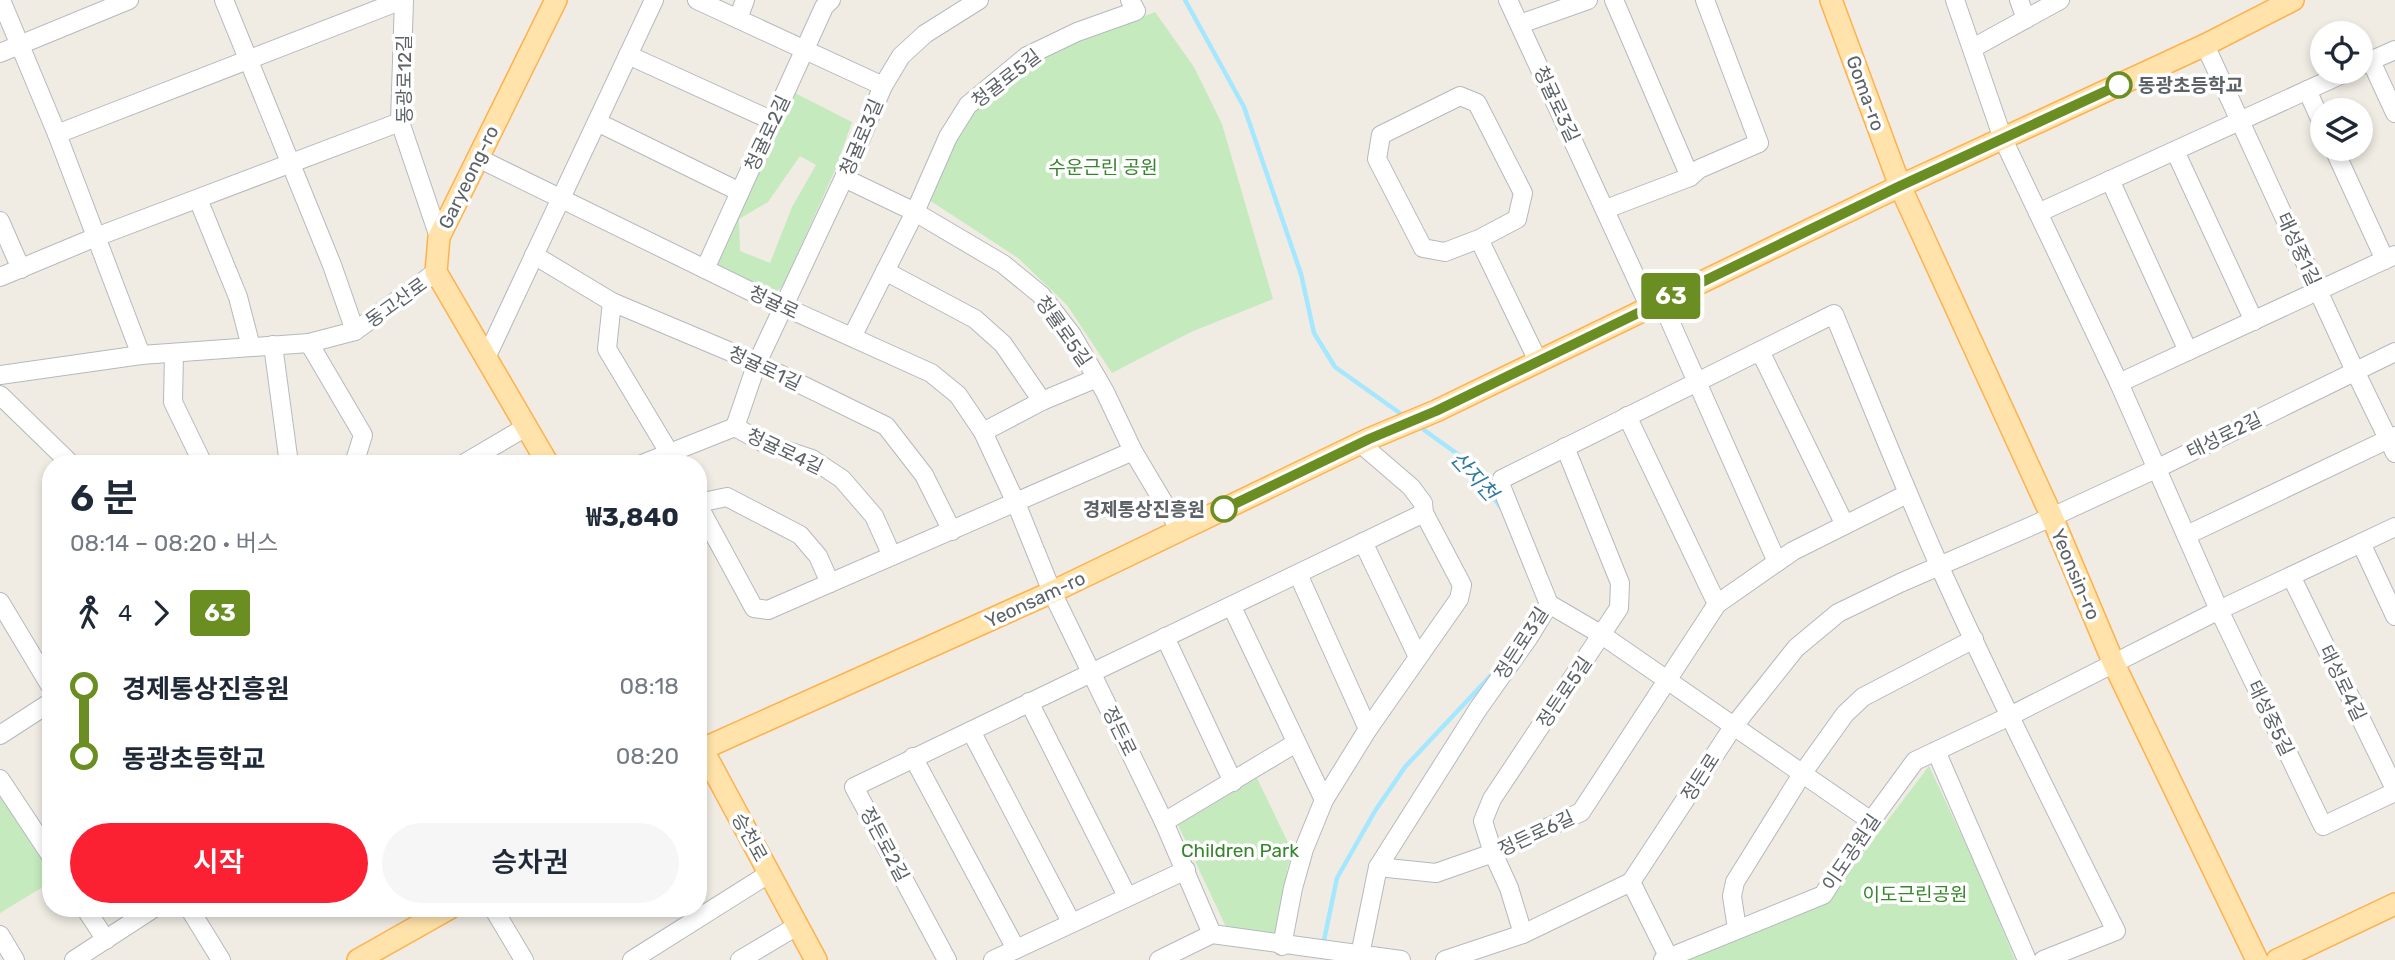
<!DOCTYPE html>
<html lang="ko">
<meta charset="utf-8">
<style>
:root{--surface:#fff;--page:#f6f6f7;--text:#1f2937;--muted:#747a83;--accent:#fb2032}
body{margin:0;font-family:Rubik,"Noto Sans KR",sans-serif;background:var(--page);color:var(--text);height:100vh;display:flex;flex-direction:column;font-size:26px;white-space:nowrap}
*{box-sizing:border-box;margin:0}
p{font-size:23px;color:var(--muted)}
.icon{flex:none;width:38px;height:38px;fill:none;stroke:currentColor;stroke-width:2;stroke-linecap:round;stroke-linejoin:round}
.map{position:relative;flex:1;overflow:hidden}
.details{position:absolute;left:42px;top:455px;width:665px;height:462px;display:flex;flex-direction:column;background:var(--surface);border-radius:28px;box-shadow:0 4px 10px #0003}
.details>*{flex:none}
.badge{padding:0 14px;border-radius:5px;font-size:24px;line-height:46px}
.controls{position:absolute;left:2310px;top:21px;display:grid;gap:14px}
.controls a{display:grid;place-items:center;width:63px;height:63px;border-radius:50%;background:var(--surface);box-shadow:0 4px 10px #0003;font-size:35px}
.map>.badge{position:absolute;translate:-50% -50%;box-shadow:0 0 0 4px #fff}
.legs{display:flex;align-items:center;gap:10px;height:77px;padding:0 28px;font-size:23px}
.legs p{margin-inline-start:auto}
.summary{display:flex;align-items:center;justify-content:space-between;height:119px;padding:0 28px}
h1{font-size:38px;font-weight:600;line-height:52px}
.action{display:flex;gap:14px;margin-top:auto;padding:14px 28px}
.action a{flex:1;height:80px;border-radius:42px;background:var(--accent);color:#fff;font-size:28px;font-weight:600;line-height:80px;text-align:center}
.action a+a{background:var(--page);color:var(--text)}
ul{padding:0 28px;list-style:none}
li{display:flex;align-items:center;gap:24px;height:70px;font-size:26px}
li i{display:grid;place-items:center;width:10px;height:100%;margin:0 9px;background:currentColor}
li i::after{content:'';width:18px;height:18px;margin:-9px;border:5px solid;border-radius:50%;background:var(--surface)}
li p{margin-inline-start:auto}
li:first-child i{background:linear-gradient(#0000 50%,currentColor 0)}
li:last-child i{background:linear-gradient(currentColor 50%,#0000 0)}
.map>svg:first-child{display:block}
</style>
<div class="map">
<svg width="2395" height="960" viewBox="0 0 2395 960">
<rect width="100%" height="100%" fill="#f0ece4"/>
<!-- green -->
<g fill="#c5eabe" fill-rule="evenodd">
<polygon points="1155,12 1194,67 1222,124 1273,299 1191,332 1112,373 1067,305 1018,258 926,198 965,121 1029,61"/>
<path d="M795,93L852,122L836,168L783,286L774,294L713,266ZM800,156L816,165L792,207L770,263L740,251L739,219L768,202Z"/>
<polygon points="1929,766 1982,879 2015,960 1681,960 1828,899"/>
<polygon points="1257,778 1293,853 1288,866 1275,933 1227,929 1178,825"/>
<polygon points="0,788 51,871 51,882 0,913"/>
</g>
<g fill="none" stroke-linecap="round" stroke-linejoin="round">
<!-- stream -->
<g stroke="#a5e7ff" stroke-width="4.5">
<polyline points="1185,0 1244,107 1301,274 1314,333 1335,367 1404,416"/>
<polyline points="1417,425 1463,458 1502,509"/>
<polyline points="1323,945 1337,878 1375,811 1405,767 1495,671"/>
</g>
<defs>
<g id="minor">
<polyline points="1,0 57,134 141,355"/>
<polyline points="224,0 332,265 355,331"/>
<polyline points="404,0 400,122 439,237"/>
<polyline points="697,0 883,86"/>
<polyline points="1508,0 1649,306"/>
<polyline points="1614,0 1690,177"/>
<polyline points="1955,0 2003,139 2119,383 2219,610 2323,826 2395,792"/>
<polyline points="2019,0 2026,19"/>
<polyline points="738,19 745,0"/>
<polyline points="1520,24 1588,0"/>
<polyline points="2205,45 2355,371 2395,453"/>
<polyline points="1973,48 2060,0"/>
<polyline points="0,53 129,0"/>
<polyline points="628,55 773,121"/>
<polyline points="2371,61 2395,113"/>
<polyline points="2361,65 2395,50"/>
<polyline points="2307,90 2322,123"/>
<polyline points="597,122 740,192"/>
<polyline points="57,134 402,0"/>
<polyline points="2334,149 2385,260"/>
<polyline points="2175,151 2254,321"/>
<polyline points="478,158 756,294 931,373 958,395 983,432 1016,503 1052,592 1164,822 1212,934 1401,960"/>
<polyline points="844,178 915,212 1003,264 1041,295 1072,335 1105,392 1133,451 1180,530"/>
<polyline points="2110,180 2188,351"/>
<polyline points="198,199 238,297 251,347"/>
<polyline points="1606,209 1690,177 1699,169 1759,143 1705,0"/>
<polyline points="2038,213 2347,72"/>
<polyline points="0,221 21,269"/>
<polyline points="1479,239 1445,252 1423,248 1377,159 1381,135 1460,96 1477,103 1523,193 1517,219 1479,239 1538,361"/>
<polyline points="534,255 612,302 757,363 886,426 924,475 952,531"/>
<polyline points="705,269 824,7 831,0"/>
<polyline points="885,271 975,319 1003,344 1042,401"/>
<polyline points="0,277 96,237 400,122"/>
<polyline points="1661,301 1777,562"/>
<polyline points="612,302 607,349 676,464"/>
<polyline points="852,337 915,212 948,137 968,105 1027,56 1077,32 1136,11 1130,0"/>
<polyline points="309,343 363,435 354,464"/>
<polyline points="273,345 289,464"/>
<polyline points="1760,351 1845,525"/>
<polyline points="174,353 173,402 203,464"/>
<polyline points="486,358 654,0"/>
<polyline points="0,375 141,355 309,343 355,331 436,272"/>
<polyline points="2119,383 2395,255"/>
<polyline points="0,395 71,464"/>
<polyline points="1627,416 1717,604"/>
<polyline points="735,427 757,363 844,178 883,86 901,56 925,34 979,0"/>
<polyline points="983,432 1042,401 1097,378"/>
<polyline points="1361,444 1411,487 1423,503 1424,513"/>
<polyline points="463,464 526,427"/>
<polyline points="642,464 735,427 764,443 812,459 842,479 874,516 892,556"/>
<polyline points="698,503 727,497 800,535 818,556 830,583"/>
<polyline points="698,505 754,608 768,610 1133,451"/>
<polyline points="2187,535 2395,436"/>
<polyline points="1363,542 1418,657"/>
<polyline points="2361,543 2395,616"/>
<polyline points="1298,574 1368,729"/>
<polyline points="2291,576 2395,789"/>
<polyline points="0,602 51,687"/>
<polyline points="1549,604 1602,635 1871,821"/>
<polyline points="1232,607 1324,800"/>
<polyline points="1165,637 1233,782"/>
<polyline points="1029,702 1127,896"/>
<polyline points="971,731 1071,922"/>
<polyline points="0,735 51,702"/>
<polyline points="1936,751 2027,960"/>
<polyline points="913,757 1016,949"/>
<polyline points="0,779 51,856"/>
<polyline points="1164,822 1296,743"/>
<polyline points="1378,867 1436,873 1493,853 1581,812 1717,604 1793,551 1907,494"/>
<polyline points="1631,882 1670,960"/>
<polyline points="85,908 106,940"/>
<polyline points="189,908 221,960"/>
<polyline points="493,908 524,960"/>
<polyline points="1737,929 1732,896 1735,882 1802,774 1845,714 1863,697 1974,639"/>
<polyline points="1523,934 1509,888 1493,853 1483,821 1492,799 1619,608 1620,583 1565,447"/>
<polyline points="0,935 15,960"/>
<path d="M1360,955L1378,867L1478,709L1529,637L1549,604L1501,486L1502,479L1834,314C1868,397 1902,481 1938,563C1994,687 2055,809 2116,931L2043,960"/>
<polyline points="74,960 154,908"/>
<polyline points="632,960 770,873"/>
<polyline points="740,960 797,926"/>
<polyline points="947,960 854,787 1424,513 1462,585 1459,599 1368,729 1324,800 1304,849 1293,888 1282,946"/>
<polyline points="993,960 1186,870"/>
<polyline points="1159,960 1212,934"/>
<polyline points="1445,960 1523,934 1631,882 1733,727 1796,648 1838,613 1900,583 2052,517 2158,468 2395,352"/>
<polyline points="1663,960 1823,895 1871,821 1915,761 2010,716 2219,610 2395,527"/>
</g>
<g id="major">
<polyline points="1831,0 1900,186 2052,517 2114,664 2257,960"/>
<polyline points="548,464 436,272 439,237 556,0"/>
<polyline points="698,741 816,960"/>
<polyline points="698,751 1052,592 1369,439 1436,411 1900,186 2205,45 2293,0"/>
<polyline points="358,960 450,908"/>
<polyline points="2277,960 2395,904"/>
</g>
</defs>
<!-- minor casing -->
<use href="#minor" stroke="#b5b9bd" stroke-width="20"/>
<!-- major casing -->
<use href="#major" stroke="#ffb14e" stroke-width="24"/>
<!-- minor -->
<use href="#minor" stroke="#fff" stroke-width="18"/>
<!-- major -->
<use href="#major" stroke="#ffe3aa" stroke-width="21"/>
</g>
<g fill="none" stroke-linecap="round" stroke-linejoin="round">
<defs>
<polyline id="line-1" points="1224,509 1369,439 1436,411 1900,186 2119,85"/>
</defs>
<!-- line-1 casing -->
<use href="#line-1" stroke="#fff" stroke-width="16"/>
<!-- line-1 -->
<use href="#line-1" stroke="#6b8e23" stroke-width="10"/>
</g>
<!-- markers -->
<g fill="#fff" stroke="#6b8e23" stroke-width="3.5">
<circle cx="2119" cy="85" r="12"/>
<circle cx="1224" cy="509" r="12"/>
</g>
<g text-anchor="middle" stroke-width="7" stroke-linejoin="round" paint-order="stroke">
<!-- street labels -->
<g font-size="19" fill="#5c6266" stroke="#fff">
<text transform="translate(1006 78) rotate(-38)" y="7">청귤로5길</text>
<text transform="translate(404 79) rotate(-90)" y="7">동광로12길</text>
<text transform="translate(1866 93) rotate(70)" y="7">Goma-ro</text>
<text transform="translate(1557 104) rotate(65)" y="7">청귤로3길</text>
<text transform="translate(767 133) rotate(-65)" y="7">청귤로2길</text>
<text transform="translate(861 137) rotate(-67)" y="7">청귤로3길</text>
<text transform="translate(468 177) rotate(-64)" y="7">Garyeong-ro</text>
<text transform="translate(2299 249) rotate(65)" y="7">태성중1길</text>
<text transform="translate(396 302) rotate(-36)" y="7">동고산로</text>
<text transform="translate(774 302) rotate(25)" y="7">청귤로</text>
<text transform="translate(1064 331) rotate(55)" y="7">청률로5길</text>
<text transform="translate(765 368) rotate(25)" y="7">청귤로1길</text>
<text transform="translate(2224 435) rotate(-26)" y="7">태성로2길</text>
<text transform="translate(785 451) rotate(25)" y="7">청귤로4길</text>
<text transform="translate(2076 574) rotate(67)" y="7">Yeonsin-ro</text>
<text transform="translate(1035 599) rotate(-25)" y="7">Yeonsam-ro</text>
<text transform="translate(1521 643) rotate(-57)" y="7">정든로3길</text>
<text transform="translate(2343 683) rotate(64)" y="7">태성로4길</text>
<text transform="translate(1564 692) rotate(-56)" y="7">정든로5길</text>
<text transform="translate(2271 718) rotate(64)" y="7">태성중5길</text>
<text transform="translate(1120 731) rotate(64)" y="7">정든로</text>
<text transform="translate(1700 777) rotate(-57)" y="7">정든로</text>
<text transform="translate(1536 833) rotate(-25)" y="7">정든로6길</text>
<text transform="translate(750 837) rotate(61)" y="7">승천로</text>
<text transform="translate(885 844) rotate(62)" y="7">정든로2길</text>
<text transform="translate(1851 852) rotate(-56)" y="7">이도공원길</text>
</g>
<!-- stop labels -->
<g font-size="19" font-weight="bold" fill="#5c6266" stroke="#fff" text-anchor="start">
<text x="2138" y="92">동광초등학교</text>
<text x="1205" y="516" text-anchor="end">경제통상진흥원</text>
</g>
<!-- park labels -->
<g font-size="19" fill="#36862c" stroke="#fff">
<text x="1103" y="174">수운근린 공원</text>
<text x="1240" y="857">Children Park</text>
<text x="1915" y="901">이도근린공원</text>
</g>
<!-- water labels -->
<g font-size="21" font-style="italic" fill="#3079a0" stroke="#fff">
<text transform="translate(1474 476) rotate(48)" y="7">산지천</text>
</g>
</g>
</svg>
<div class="controls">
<a><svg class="icon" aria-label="locate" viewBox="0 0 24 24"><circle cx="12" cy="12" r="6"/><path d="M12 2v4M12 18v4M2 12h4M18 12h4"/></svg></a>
<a><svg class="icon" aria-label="layers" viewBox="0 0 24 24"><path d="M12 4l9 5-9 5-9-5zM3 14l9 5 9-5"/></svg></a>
</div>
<b class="badge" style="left:1671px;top:296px;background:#6b8e23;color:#fff">63</b>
<section class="details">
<div class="summary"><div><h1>6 분</h1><p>08:14 – 08:20 · 버스</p></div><b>₩3,840</b></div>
<div class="legs"><svg class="icon" aria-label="walk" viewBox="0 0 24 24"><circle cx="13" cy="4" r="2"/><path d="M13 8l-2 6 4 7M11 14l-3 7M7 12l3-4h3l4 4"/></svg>4<svg class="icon" aria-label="forward" viewBox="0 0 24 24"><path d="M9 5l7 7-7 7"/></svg><b class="badge" style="background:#6b8e23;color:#fff">63</b></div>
<ul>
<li><i style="color:#6b8e23"></i><b>경제통상진흥원</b><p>08:18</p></li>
<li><i style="color:#6b8e23"></i><b>동광초등학교</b><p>08:20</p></li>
</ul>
<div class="action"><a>시작</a><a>승차권</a></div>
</section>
</div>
